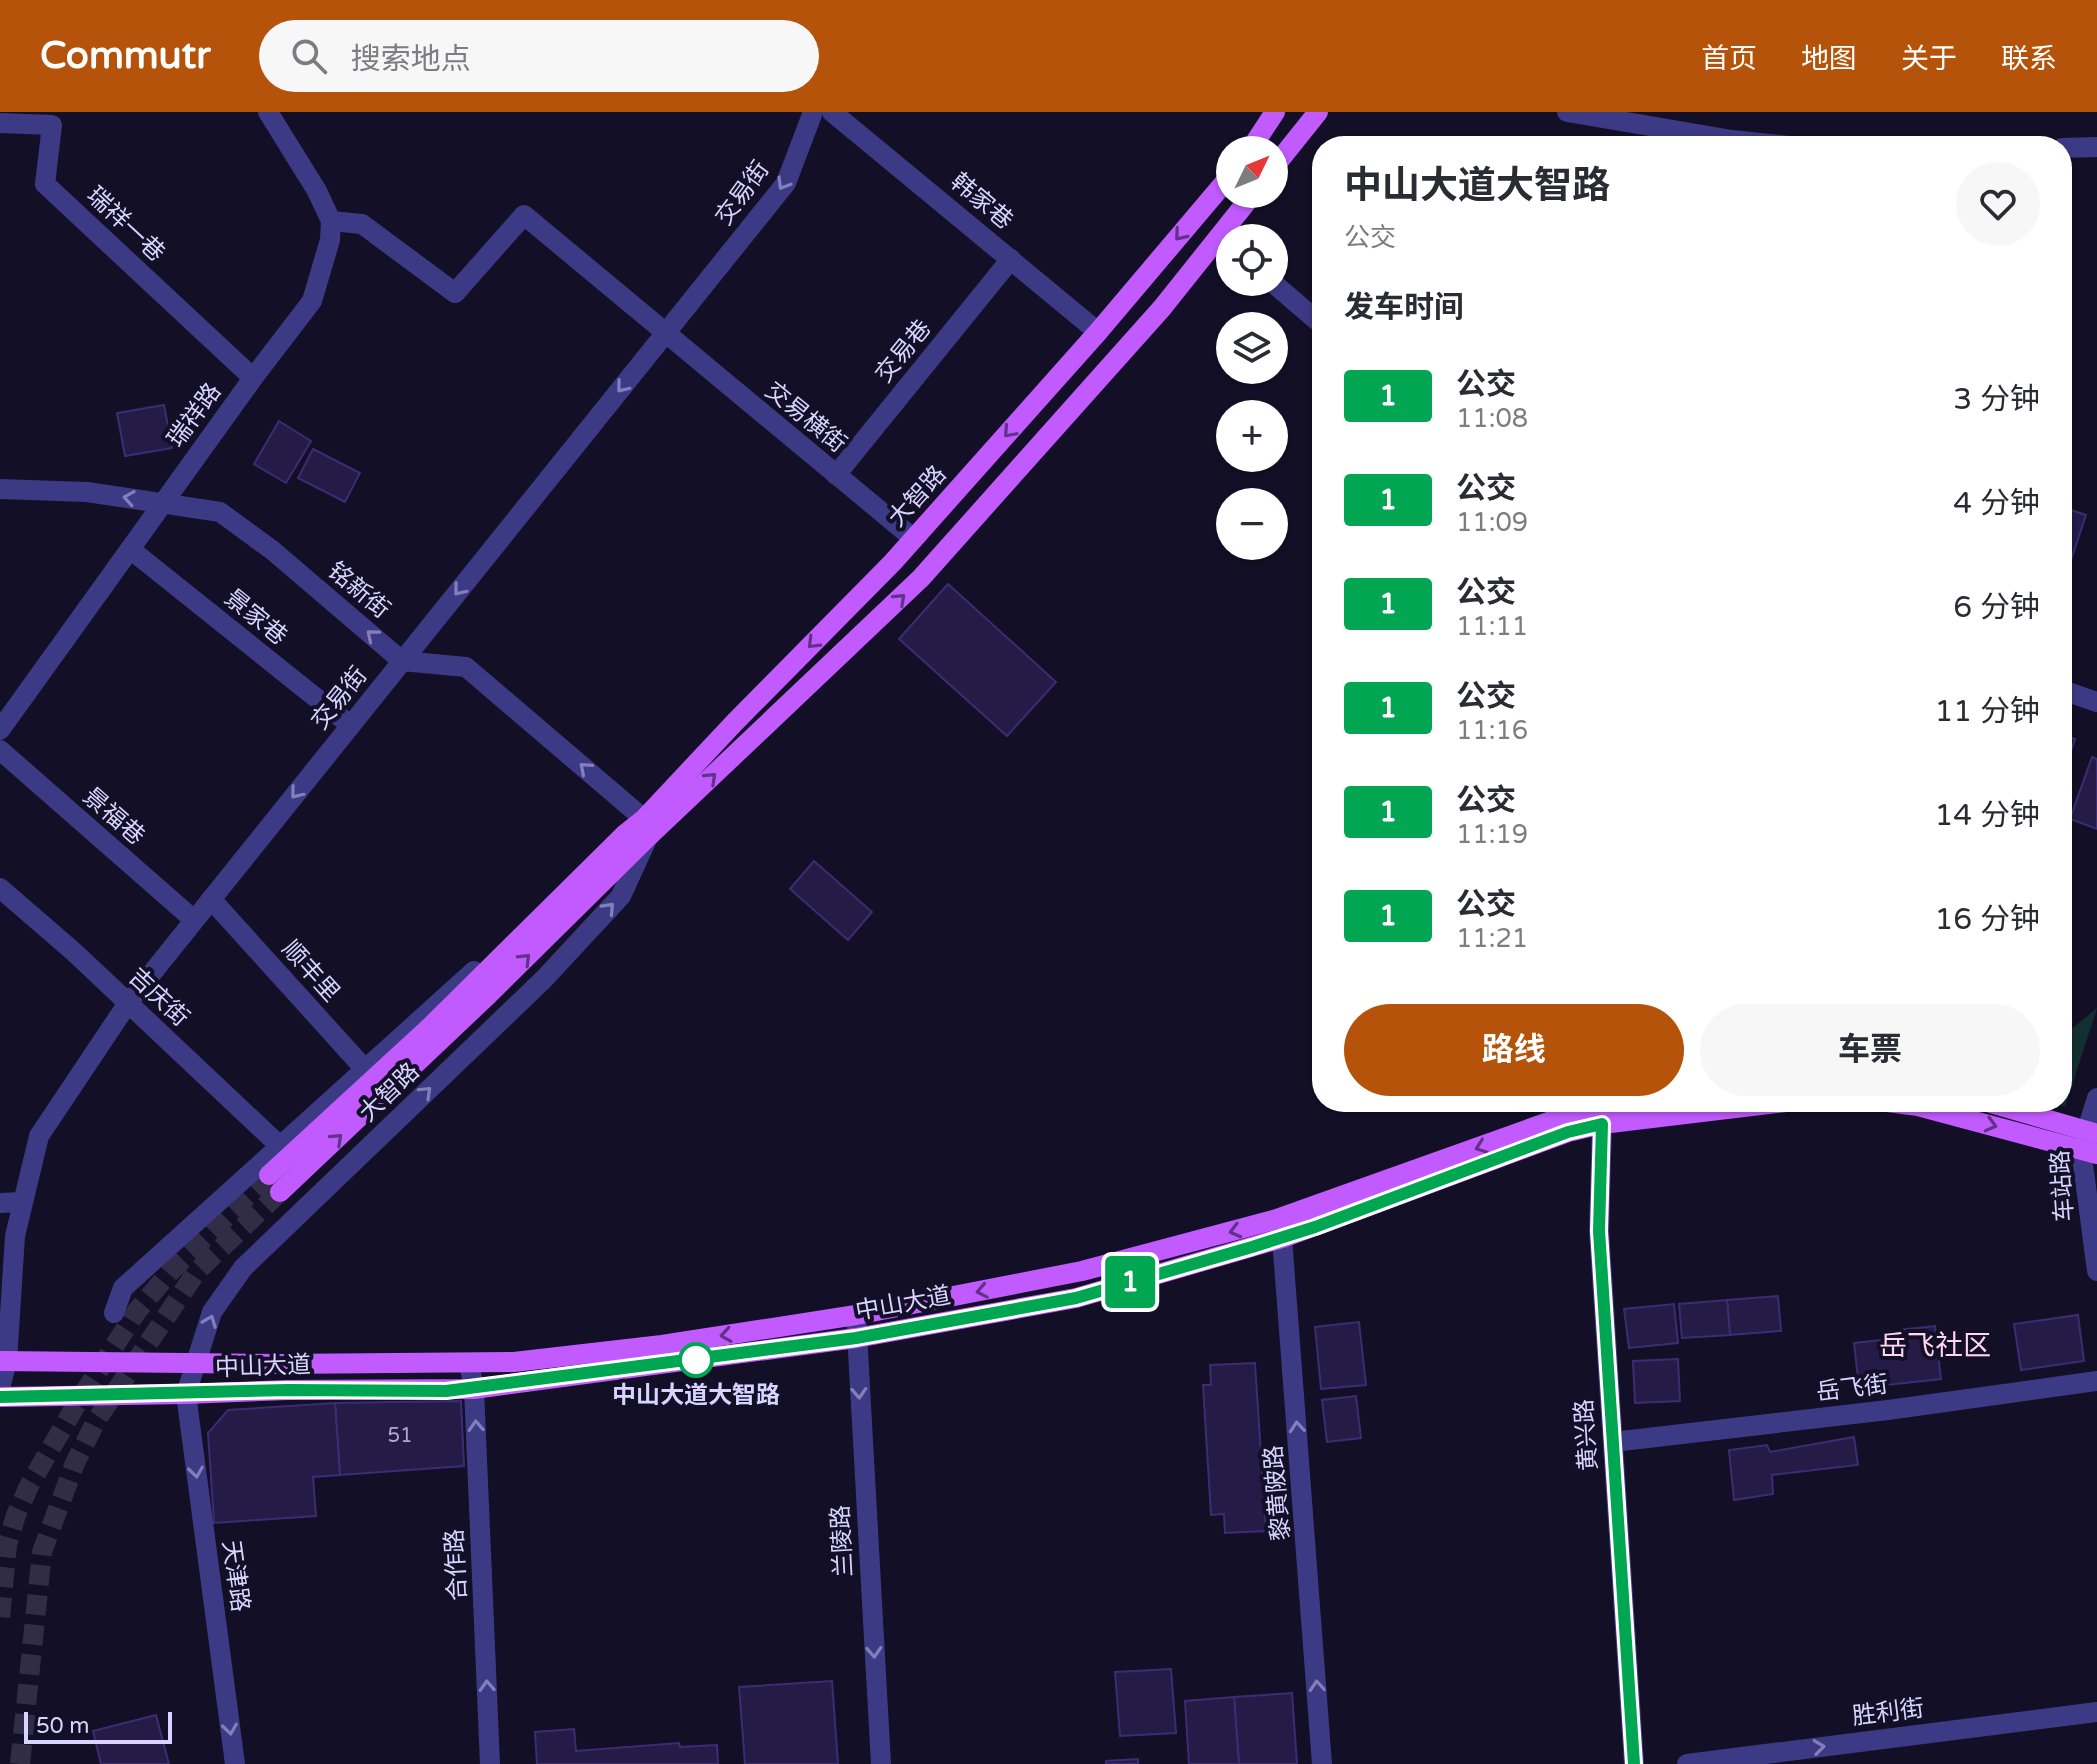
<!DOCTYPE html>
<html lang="zh">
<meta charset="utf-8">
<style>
:root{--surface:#fff;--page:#f7f7f7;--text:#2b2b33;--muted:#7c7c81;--accent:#b45309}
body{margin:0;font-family:"Varela Round","Noto Sans SC",sans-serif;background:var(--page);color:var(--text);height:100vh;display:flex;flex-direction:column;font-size:30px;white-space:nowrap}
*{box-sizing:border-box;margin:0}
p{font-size:26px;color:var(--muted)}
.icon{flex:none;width:44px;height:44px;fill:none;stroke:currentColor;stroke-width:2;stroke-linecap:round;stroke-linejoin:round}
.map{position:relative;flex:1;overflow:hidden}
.drawer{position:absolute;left:1312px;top:24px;width:760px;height:976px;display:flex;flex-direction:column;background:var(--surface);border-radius:32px;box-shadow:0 2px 6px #0004}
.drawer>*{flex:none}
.badge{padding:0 16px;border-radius:6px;font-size:28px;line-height:52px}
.needle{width:52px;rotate:47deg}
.controls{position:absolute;left:1216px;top:24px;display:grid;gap:16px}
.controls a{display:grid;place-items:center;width:72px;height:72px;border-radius:50%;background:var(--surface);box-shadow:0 2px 6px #0004;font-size:40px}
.scale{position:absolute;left:24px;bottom:20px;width:148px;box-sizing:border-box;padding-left:8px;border:4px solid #d9d4ff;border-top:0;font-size:22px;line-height:28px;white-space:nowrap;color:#d9d4ff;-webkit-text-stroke:6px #130f26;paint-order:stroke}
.map>.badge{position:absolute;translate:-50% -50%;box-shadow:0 0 0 4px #fff}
h2{padding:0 32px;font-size:30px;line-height:72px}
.round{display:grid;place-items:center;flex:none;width:84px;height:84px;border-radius:42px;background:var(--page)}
.overview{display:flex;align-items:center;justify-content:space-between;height:136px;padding:0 32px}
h1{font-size:38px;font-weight:700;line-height:60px}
.button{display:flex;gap:16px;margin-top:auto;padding:16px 32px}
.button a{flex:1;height:92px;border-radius:48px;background:var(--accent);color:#fff;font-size:32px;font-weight:700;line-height:92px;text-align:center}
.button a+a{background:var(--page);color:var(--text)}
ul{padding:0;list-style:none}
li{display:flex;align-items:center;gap:24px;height:104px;padding:0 32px}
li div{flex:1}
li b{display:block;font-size:30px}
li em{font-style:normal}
li .badge{min-width:88px;font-weight:700;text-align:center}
header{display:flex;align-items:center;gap:48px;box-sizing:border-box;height:112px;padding:0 40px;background:var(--accent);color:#fff}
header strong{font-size:38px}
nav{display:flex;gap:44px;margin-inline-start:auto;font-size:28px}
.search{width:560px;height:72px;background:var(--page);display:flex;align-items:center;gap:20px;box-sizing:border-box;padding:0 28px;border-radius:44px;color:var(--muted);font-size:30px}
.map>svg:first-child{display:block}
</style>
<header>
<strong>Commutr</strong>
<div class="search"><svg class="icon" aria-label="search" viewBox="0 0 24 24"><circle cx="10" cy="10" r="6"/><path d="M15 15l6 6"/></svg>搜索地点</div>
<nav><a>首页</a><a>地图</a><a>关于</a><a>联系</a></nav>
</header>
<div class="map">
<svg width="2097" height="1652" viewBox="0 0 2097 1652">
<rect width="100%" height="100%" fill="#130f26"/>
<!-- green -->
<polygon fill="#12302f" points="2097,896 2065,995 2049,990 2062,990 2062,919 2074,915"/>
<!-- building -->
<g fill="#241b47" stroke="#3b2d73" stroke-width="2">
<polygon points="164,293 172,336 125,344 117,301"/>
<polygon points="279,309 311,329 286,371 254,352"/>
<polygon points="313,337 360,361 345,390 298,366"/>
<polygon points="2062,395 2086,403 2063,472 2062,472"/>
<polygon points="948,472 1056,570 1007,624 899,527"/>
<polygon points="2062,622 2075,627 2062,666"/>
<polygon points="2092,645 2097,647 2097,717 2070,707"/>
<polygon points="814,749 872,800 848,828 790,777"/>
<polygon points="1778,1184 1781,1219 1730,1223 1727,1188"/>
<polygon points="1727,1188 1730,1223 1682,1226 1679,1192"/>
<polygon points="1674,1192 1678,1231 1629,1236 1624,1197"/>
<polygon points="2078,1203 2084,1249 2021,1258 2014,1212"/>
<polygon points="1359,1210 1366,1273 1321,1277 1315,1215"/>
<polygon points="1935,1214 1941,1267 1859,1276 1854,1231 1890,1227 1889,1219"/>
<polygon points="1678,1247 1680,1289 1635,1291 1633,1249"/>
<polygon points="1255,1251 1266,1419 1225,1421 1224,1402 1211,1403 1203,1273 1211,1273 1210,1253"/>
<polygon points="1356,1284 1361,1326 1327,1330 1322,1288"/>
<polygon points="461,1289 464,1354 340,1363 335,1291"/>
<polygon points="335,1291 340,1363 313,1365 316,1404 214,1411 208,1321 228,1298"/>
<polygon points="1854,1325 1858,1353 1772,1363 1773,1382 1734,1388 1729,1338 1767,1333 1770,1340"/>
<polygon points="1171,1557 1176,1621 1120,1624 1115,1560"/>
<polygon points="832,1569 838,1652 745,1652 739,1575"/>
<polygon points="1292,1581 1297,1652 1239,1652 1234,1585"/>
<polygon points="1234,1585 1239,1652 1189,1652 1185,1589"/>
<polygon points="156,1603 169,1652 101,1652 93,1619"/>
<polygon points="574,1617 576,1639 679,1631 680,1635 717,1633 718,1652 537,1652 535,1620"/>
<polygon points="1138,1647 1138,1652 1106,1652 1106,1649"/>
</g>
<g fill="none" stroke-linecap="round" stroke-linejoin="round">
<!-- major-tunnel -->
<g stroke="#312d47" stroke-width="20" stroke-dasharray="20 10" stroke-linecap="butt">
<polyline points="0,1505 7,1433 16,1403 30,1372 76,1293 137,1199 170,1160 269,1063"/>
<polyline points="20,1652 42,1440 75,1351 97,1307 197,1159 280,1080"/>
</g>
<!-- minor -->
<g stroke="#3d3a85" stroke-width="20">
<polyline points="832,0 1098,220"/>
<polyline points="1567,0 1732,28 1789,34"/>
<polyline points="0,11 52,13 45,72 253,266"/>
<polyline points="2062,36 2097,35"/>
<polyline points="331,109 362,112 455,181 524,103 914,427"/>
<polyline points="1272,170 1322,213"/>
<polyline points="836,363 1011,147"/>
<polyline points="0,377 87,380 220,400 272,438 402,549 466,555 644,707"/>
<polyline points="130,437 350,613"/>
<polyline points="2062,578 2097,590"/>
<polyline points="0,618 253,266 312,189 330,128 331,109 317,79 268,0"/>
<polyline points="0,638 194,808"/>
<polyline points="0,776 74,840 280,1034"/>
<polyline points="211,787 372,965"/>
<polyline points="2097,986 2081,1037 2097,1159"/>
<polyline points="1599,998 1602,1012 1599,1119 1634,1652"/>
<polyline points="0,1091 22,1090"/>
<polyline points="1278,1110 1282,1126 1322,1652"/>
<polyline points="114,1201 123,1176 474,859"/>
<polyline points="856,1203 881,1652"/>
<polyline points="469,1251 474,1277 490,1652"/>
<polyline points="0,1276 7,1249 15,1124 39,1024 128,891 786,71 813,0"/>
<polyline points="1613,1330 1888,1298 2097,1269"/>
<polyline points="235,1652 186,1282 212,1200 243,1156 544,867 621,784 648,725"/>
<polyline points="1687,1652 2097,1600"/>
</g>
<!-- major -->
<g stroke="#c25bff" stroke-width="20">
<polyline points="1250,38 1275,0"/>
<polyline points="1274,55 1318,0"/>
<polyline points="1888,990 1918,994 2097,1042"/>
<polyline points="1987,990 2097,1022"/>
<polyline points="269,1063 431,914 625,722 644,707 735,610 893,450 1098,220 1230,64"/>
<polyline points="280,1080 487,884 648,725 921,466 1162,196 1253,82"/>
<polyline points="0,1249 279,1252 514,1250 662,1233 856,1203 1082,1159 1277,1107 1554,1008 1636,990"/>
<polyline points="0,1285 186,1282 288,1278 474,1277 856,1226 1076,1186 1282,1126 1568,1020 1602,1012 1786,990"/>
</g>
</g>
<!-- one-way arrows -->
<defs><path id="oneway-chevron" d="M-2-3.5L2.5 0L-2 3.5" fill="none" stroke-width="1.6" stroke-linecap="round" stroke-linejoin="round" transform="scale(2)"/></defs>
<g stroke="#837fbc">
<use href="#oneway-chevron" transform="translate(783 72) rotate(121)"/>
<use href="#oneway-chevron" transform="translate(622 275) rotate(129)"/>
<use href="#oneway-chevron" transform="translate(129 386) rotate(-171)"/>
<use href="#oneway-chevron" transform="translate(459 478) rotate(129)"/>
<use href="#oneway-chevron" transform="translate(372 523) rotate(-140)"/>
<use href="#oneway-chevron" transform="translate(585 656) rotate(-139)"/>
<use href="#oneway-chevron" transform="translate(296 681) rotate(129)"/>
<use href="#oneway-chevron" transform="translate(609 796) rotate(-47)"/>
<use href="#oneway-chevron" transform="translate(426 980) rotate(-44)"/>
<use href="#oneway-chevron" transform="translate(210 1209) rotate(-69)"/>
<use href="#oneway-chevron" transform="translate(859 1281) rotate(87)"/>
<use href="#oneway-chevron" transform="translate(476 1314) rotate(-93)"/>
<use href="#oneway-chevron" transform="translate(1297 1315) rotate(-95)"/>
<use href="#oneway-chevron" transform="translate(196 1360) rotate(82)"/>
<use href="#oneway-chevron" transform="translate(874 1540) rotate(87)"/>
<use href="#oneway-chevron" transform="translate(487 1574) rotate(-93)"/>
<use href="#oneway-chevron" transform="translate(1317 1574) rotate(-94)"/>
<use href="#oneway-chevron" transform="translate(230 1617) rotate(82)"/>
<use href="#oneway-chevron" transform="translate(1819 1635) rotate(-7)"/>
</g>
<g stroke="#623188">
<use href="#oneway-chevron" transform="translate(1180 123) rotate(130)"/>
<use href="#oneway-chevron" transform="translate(1009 320) rotate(132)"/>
<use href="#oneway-chevron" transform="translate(900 487) rotate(-43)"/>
<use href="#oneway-chevron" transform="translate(813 531) rotate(135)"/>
<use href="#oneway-chevron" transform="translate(711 666) rotate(-43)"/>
<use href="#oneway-chevron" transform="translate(525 847) rotate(-45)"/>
<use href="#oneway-chevron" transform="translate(1991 1013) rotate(15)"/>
<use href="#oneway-chevron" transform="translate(337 1027) rotate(-43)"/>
<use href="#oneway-chevron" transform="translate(1481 1035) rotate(160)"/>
<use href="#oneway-chevron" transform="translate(1235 1119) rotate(165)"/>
<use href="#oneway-chevron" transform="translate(982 1179) rotate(169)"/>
<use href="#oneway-chevron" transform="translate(726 1223) rotate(171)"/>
</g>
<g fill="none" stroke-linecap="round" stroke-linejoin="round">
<defs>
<polyline id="line" points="0,1285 288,1278 446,1279 856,1226 1076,1186 1252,1135 1315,1115 1568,1020 1602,1012 1599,1119 1634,1652"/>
</defs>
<!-- line casing -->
<use href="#line" stroke="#fff" stroke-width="18"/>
<!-- line -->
<use href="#line" stroke="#00a651" stroke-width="12"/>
</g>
<!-- markers -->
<circle fill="#fff" stroke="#00a651" stroke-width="4" cx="696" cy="1248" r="16"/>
<g text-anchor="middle" stroke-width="8" stroke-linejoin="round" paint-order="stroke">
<!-- number labels -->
<g font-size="20" fill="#aca6d1">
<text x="400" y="1330">51</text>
</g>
<!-- street labels -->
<g font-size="24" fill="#d9d4ff" stroke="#130f26">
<text transform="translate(742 81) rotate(-54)" y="8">交易街</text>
<text transform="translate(982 89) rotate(40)" y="8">韩家巷</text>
<text transform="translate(126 112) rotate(43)" y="8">瑞祥一巷</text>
<text transform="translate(903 239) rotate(-51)" y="8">交易巷</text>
<text transform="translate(194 303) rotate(-54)" y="8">瑞祥路</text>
<text transform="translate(806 305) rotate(39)" y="8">交易横街</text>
<text transform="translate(917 384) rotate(-48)" y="8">大智路</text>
<text transform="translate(359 478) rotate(40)" y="8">铭新街</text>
<text transform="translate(256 505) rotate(39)" y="8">景家巷</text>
<text transform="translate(339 586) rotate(-51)" y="8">交易街</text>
<text transform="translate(114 704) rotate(41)" y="8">景福巷</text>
<text transform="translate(311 859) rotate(48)" y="8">顺丰里</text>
<text transform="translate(159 885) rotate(43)" y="8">吉庆街</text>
<text transform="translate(389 980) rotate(-44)" y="8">大智路</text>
<text transform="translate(2062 1074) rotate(-94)" y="8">车站路</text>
<text transform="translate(903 1191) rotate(-10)" y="8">中山大道</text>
<text transform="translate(263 1254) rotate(-2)" y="8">中山大道</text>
<text transform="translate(1852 1276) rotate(-7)" y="8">岳飞街</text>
<text transform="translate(1586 1323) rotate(-94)" y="8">黄兴路</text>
<text transform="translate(1277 1381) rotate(-95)" y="8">黎黄陂路</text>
<text transform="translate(842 1429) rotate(-93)" y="8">兰陵路</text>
<text transform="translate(456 1453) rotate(-93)" y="8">合作路</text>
<text transform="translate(236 1464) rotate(82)" y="8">天津路</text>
<text transform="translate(1888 1600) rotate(-7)" y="8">胜利街</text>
</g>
<!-- stop labels -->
<g font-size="24" font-weight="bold" fill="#d9d4ff" stroke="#130f26">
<text x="696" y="1291">中山大道大智路</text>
</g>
<!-- quarter labels -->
<g font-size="28" fill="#ffd6f0" stroke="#130f26">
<text x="1935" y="1243">岳飞社区</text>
</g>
</g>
</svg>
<div class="controls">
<a><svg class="needle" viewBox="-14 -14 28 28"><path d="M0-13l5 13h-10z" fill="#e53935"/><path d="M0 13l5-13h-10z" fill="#7c7c81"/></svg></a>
<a><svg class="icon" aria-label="locate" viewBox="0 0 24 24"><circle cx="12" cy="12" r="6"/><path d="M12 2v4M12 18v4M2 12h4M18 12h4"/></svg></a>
<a><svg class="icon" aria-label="layers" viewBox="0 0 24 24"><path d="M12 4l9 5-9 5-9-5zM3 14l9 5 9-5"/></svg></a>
<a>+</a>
<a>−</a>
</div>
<div class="scale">50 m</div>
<b class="badge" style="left:1130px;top:1170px;background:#00a651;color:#fff">1</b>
<section class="drawer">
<div class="overview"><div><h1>中山大道大智路</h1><p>公交</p></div><a class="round"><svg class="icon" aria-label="heart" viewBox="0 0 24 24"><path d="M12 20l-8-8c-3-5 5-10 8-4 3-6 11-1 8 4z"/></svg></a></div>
<h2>发车时间</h2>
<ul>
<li><span class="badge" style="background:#00a651;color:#fff">1</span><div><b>公交</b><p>11:08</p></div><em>3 分钟</em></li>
<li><span class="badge" style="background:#00a651;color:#fff">1</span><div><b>公交</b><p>11:09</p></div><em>4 分钟</em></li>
<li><span class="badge" style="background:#00a651;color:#fff">1</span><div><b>公交</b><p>11:11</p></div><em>6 分钟</em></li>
<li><span class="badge" style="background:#00a651;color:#fff">1</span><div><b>公交</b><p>11:16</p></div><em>11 分钟</em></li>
<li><span class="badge" style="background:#00a651;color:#fff">1</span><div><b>公交</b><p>11:19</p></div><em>14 分钟</em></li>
<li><span class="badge" style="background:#00a651;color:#fff">1</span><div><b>公交</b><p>11:21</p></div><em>16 分钟</em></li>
</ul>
<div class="button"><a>路线</a><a>车票</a></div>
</section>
</div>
